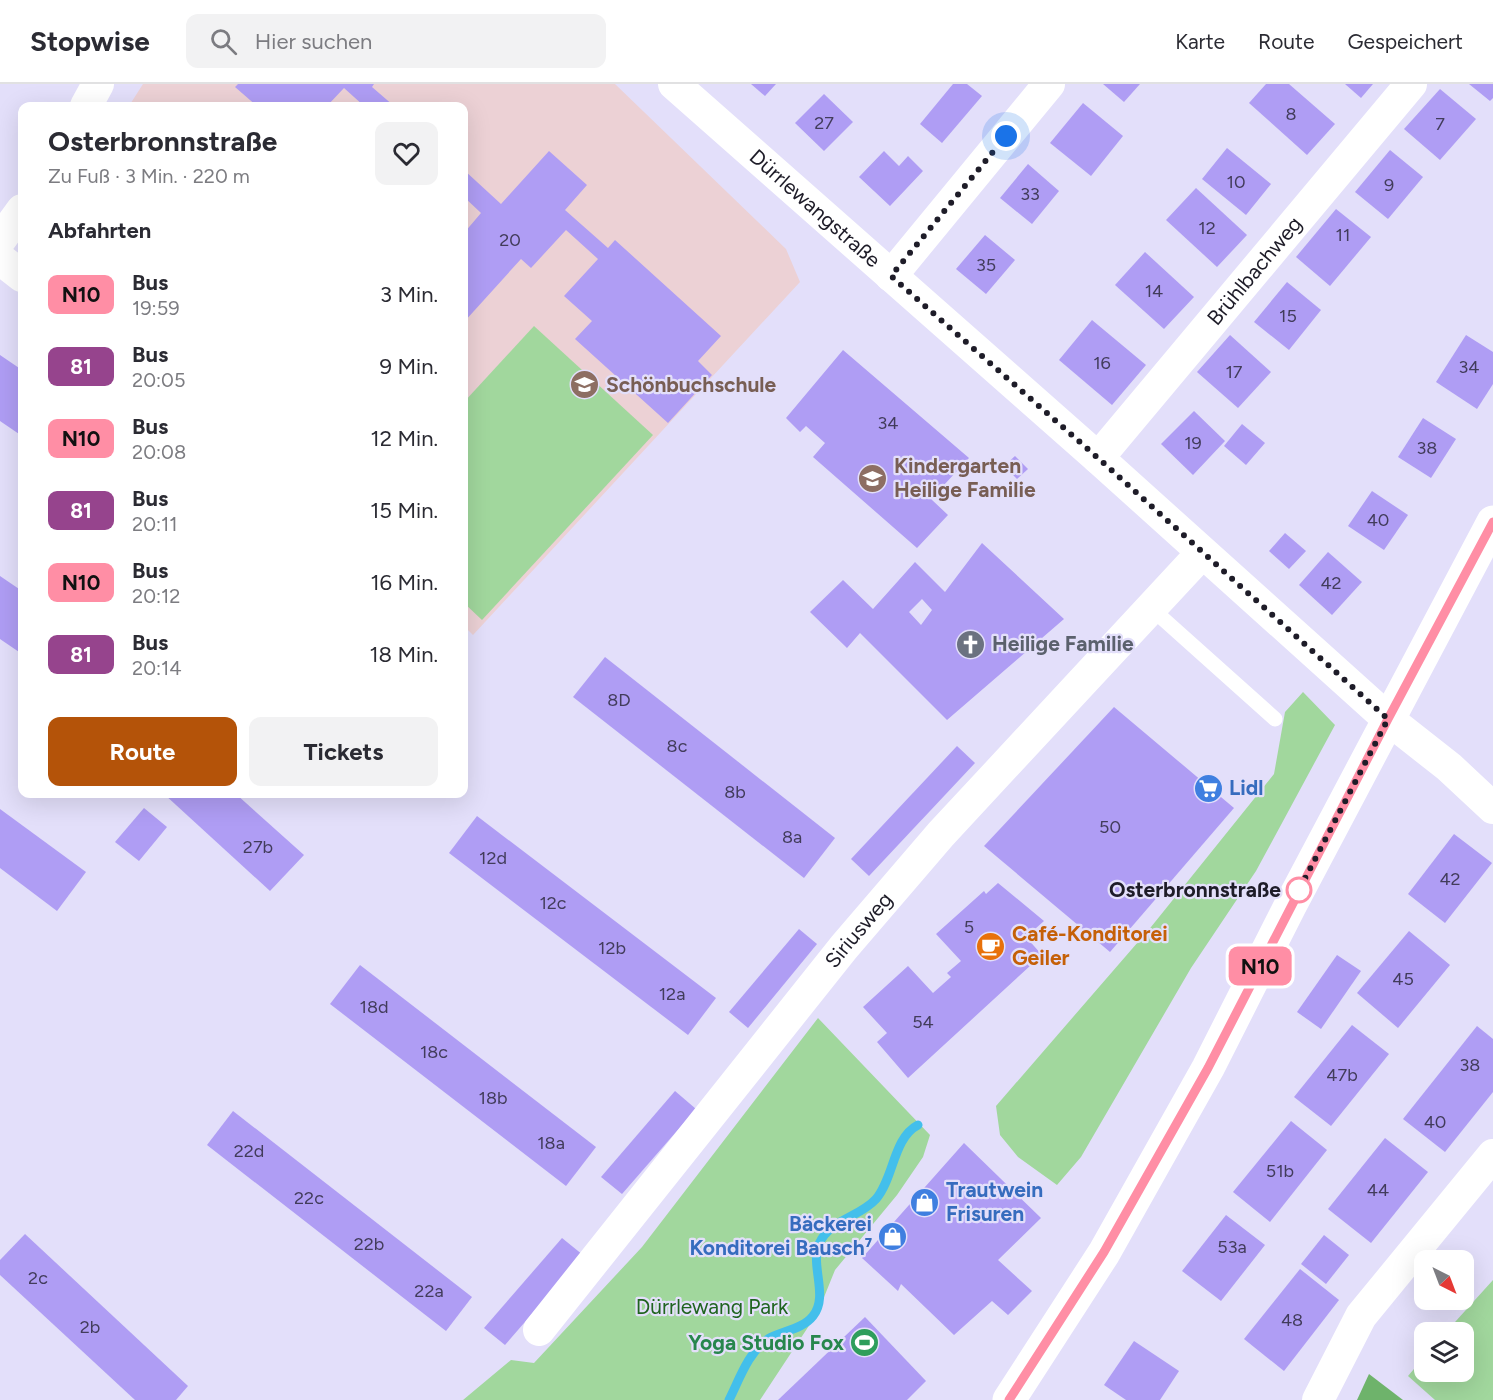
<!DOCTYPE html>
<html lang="de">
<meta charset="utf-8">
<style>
:root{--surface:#fff;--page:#f2f2f3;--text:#2b2b33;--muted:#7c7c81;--line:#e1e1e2;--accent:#b45309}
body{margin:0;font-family:Figtree,sans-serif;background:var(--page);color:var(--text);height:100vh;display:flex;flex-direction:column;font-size:22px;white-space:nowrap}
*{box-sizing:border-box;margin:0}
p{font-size:20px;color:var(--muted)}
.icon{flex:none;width:33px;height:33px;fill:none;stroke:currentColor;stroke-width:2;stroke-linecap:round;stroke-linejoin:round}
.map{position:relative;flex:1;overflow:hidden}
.panel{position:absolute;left:18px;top:18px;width:450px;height:696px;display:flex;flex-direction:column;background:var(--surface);border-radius:12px;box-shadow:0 6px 24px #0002}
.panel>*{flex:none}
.badge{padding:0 12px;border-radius:9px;font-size:21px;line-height:39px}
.needle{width:39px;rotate:138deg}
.buttons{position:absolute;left:1414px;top:1166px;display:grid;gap:12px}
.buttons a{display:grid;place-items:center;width:60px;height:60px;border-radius:12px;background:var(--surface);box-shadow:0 6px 24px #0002;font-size:30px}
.you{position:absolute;width:30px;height:30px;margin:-15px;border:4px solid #fff;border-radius:50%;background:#1a73e8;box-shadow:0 0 0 9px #1a73e833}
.map>.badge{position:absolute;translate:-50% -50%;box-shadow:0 0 0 3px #fff}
h2{padding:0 30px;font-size:22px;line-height:54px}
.round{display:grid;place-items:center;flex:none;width:63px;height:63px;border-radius:12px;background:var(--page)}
.head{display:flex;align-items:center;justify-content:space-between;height:102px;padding:0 30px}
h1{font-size:28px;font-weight:700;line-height:45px}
.button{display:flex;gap:12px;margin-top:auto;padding:12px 30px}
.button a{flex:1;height:69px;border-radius:12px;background:var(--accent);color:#fff;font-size:24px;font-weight:700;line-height:69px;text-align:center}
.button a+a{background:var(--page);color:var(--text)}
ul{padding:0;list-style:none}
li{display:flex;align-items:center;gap:18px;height:72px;padding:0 30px}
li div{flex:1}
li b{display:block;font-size:22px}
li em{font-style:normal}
li .badge{min-width:66px;font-weight:700;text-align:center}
header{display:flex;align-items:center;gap:36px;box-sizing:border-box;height:84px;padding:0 30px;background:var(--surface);border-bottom:2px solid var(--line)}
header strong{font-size:28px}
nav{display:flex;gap:33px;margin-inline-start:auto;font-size:21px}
.search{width:420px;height:54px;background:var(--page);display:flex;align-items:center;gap:15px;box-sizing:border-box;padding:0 21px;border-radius:12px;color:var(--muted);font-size:22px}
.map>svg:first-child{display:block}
</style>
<header>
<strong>Stopwise</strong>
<div class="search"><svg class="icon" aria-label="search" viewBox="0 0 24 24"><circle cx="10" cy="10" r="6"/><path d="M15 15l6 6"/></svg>Hier suchen</div>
<nav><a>Karte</a><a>Route</a><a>Gespeichert</a></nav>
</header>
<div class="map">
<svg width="1493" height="1316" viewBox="0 0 1493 1316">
<rect width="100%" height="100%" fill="#e3dffa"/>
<!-- education -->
<polygon fill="#ecd1d5" points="143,0 615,0 786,165 800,198 473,551 464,542 464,22 129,22"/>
<!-- green -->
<g fill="#a1d79d">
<polygon points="534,242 653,351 482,536 464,519 464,318"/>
<polygon points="1303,608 1335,641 1256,787 1191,884 1081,1073 1057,1101 1018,1073 1000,1051 996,1022 1151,843 1274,690 1285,628"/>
<polygon points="818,934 930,1051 923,1073 897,1111 835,1186 818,1228 760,1316 463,1316 511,1276 534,1279 642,1163"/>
<polygon points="1493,1196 1493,1316 1435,1316 1408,1292 1425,1272 1425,1287 1464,1287 1464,1248 1446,1248"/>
</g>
<!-- forest -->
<polygon fill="#6eb36b" points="1369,1290 1403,1316 1357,1316"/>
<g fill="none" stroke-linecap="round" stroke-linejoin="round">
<!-- stream -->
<path stroke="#43bfeb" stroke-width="9" d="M729,1316C739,1296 749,1267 768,1255C782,1247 803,1245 813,1232C829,1212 810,1182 819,1160C829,1136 860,1133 876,1115C894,1094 893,1054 918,1041"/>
</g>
<!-- building -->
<g fill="#af9df4" fill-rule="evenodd">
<polygon points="238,0 374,0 372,3 394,22 364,22 344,4 327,22 257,22 235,3"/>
<polygon points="751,0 776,0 765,12"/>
<polygon points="953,0 967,0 982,12 942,59 920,40"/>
<polygon points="1103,0 1140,0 1124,18"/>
<polygon points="1266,0 1289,0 1335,40 1307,71 1249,19"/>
<polygon points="1345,0 1373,0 1361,14"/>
<polygon points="1469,0 1493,0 1493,14 1490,17"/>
<polygon points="1440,5 1476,35 1440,76 1404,45"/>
<polygon points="824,10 853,38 824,67 795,39"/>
<polygon points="1083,19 1123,52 1091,92 1050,59"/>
<polygon points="1227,64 1271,100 1246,131 1202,95"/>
<polygon points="1390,66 1423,93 1388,135 1355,108"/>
<polygon points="549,67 587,101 565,126 608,164 615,156 721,252 698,277 712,291 668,339 575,255 592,237 564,212 598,175 566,146 531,184 521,175 464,238 464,149 481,129 464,113 464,86 501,120"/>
<polygon points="884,67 899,82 908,72 923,87 890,122 859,93"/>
<polygon points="1028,80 1059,107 1032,140 1000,114"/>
<polygon points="1196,104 1247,151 1217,183 1166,136"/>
<polygon points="1336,125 1371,153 1330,202 1296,173"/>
<polygon points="985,151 1015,176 986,210 956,185"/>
<polygon points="1145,168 1194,213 1164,245 1115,201"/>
<polygon points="1287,198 1321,226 1289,266 1254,238"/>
<polygon points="1092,236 1146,281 1112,321 1059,276"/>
<polygon points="1230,251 1271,288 1238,324 1197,288"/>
<polygon points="1466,251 1493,268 1493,300 1477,325 1436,298"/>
<polygon points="843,266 969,374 931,415 948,431 917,464 813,373 825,359 806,342 800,348 786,334"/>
<polygon points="0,271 22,286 22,352 0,337"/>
<polygon points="1194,327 1225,357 1193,391 1161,360"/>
<polygon points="1423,334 1456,355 1431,394 1398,373"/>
<polygon points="1242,340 1265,359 1246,381 1224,362"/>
<polygon points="1015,372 1028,385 1017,395 1004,382"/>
<polygon points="1372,407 1408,431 1384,466 1348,442"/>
<polygon points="1285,449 1306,467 1289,485 1269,467"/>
<path d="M982,459L1064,535L947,636L860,549L847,564L810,528L843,496L873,525L915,478L945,508ZM922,515L932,526L921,541L909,528Z"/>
<polygon points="1328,468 1362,498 1332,531 1299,501"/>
<polygon points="0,492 22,507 22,570 0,555"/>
<polygon points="605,573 835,754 804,794 573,613"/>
<polygon points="1114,623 1234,724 1110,868 984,762"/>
<polygon points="957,662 975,679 869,792 851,775"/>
<polygon points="164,710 236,710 304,771 270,807"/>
<polygon points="144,724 167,743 139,777 115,758"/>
<polygon points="0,725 86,788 57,827 0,784"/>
<polygon points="477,732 716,914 688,951 449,769"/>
<polygon points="1454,750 1492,779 1445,839 1408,810"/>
<polygon points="998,799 1044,837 1026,853 1042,871 908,994 877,958 887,949 863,923 908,882 933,909 951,893 947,889 961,877 936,850 984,807 986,810"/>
<polygon points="799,845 817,860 748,944 729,928"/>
<polygon points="1409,847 1450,881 1398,944 1357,909"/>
<polygon points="1337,871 1361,887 1321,945 1297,928"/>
<polygon points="360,881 596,1063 566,1102 330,920"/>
<polygon points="1352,941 1389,970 1331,1042 1294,1013"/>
<polygon points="1477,942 1493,955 1493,1008 1445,1068 1403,1035"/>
<polygon points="675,1007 696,1025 622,1110 601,1093"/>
<polygon points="233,1027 472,1213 446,1247 207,1061"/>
<polygon points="1291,1037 1327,1066 1270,1138 1233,1108"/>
<polygon points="1385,1054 1428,1088 1371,1159 1328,1125"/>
<polygon points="964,1059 1041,1134 998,1176 1032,1207 1008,1231 992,1217 954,1251 901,1200 898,1207 862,1174"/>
<polygon points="1226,1131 1265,1161 1221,1217 1182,1187"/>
<polygon points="25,1150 188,1302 176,1316 135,1316 0,1191 0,1176"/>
<polygon points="1324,1151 1349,1171 1326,1200 1301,1180"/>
<polygon points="562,1154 583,1171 505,1261 484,1244"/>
<polygon points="1300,1185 1339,1216 1284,1287 1244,1255"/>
<polygon points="865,1233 926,1297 907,1316 778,1316"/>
<polygon points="1134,1257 1179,1287 1160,1316 1126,1316 1104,1301"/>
</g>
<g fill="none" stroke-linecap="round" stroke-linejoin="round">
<!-- service -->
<polyline stroke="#fff" stroke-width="15" points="1151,524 1275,635"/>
<!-- minor -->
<g stroke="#fff" stroke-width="32">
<path id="s1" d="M674,0L1098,374L1388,635L1449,683L1493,724"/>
<polyline points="86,22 98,0"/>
<polyline points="0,156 22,126"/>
<polyline points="0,175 22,192"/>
<polyline points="891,192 1049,0"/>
<path id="s2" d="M1098,374L1411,0"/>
<path id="s3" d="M539,1246L844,863L941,750L1202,469"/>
<polyline points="1318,1316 1361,1232 1493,1071"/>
</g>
<!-- tertiary -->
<polyline stroke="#fff" stroke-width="33" points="1009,1316 1104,1169 1208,984 1290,822 1493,438"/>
</g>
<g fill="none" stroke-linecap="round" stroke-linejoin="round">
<defs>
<polyline id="line" points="1009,1316 1104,1168 1208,984 1388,635 1493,438"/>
</defs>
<!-- line casing -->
<use href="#line" stroke="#fff" stroke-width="14"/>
<!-- line -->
<use href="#line" stroke="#ff8ea5" stroke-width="9"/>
<!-- walk -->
<polyline stroke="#1e1c28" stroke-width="6" stroke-dasharray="0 10.8" points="1006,52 891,192 1098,374 1388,635 1299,806"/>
</g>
<!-- icons -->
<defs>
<symbol id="school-disc" viewBox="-11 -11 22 22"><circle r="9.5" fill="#8d6e63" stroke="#e3dffa"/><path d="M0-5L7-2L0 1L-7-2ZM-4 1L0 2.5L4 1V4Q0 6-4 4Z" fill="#fff"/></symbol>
<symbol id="church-disc" viewBox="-11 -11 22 22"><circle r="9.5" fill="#6b7280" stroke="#e3dffa"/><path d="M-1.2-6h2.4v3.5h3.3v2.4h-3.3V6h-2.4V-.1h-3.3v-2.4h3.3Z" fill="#fff"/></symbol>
<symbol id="supermarket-disc" viewBox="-11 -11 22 22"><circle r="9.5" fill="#3f7fe0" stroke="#e3dffa"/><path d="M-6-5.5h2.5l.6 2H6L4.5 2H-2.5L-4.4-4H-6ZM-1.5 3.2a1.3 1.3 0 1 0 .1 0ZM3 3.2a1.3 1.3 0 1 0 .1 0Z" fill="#fff"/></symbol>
<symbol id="cafe-disc" viewBox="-11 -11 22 22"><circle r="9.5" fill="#e8710a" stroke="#e3dffa"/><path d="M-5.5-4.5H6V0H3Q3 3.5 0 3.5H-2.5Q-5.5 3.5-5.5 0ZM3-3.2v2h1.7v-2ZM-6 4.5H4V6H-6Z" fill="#fff"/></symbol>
<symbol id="shop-disc" viewBox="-11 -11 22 22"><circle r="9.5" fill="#3f7fe0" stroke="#e3dffa"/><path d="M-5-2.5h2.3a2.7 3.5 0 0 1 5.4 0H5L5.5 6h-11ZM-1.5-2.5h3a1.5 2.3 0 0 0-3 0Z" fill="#fff"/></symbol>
<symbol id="stadium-disc" viewBox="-11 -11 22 22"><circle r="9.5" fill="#2e9e5b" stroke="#e3dffa"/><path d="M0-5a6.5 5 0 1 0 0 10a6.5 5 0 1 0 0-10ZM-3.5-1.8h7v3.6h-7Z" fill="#fff"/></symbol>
</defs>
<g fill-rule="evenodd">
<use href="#school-disc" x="568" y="284" width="33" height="33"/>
<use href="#school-disc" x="856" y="378" width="33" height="33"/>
<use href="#church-disc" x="954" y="544" width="33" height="33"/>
<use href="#supermarket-disc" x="1192" y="688" width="33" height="33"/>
<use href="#cafe-disc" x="974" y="846" width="33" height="33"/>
<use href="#shop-disc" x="908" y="1102" width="33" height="33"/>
<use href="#shop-disc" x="876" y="1136" width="33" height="33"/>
<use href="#stadium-disc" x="848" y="1242" width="33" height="33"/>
</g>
<!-- markers -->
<circle fill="#fff" stroke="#ff8ea5" stroke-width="3" cx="1299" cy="806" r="12"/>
<g text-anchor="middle" stroke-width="4.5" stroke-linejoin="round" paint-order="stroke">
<!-- number labels -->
<g font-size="18" fill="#423c5b">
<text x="1291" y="36">8</text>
<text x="824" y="45">27</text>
<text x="1440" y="46">7</text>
<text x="1236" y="104">10</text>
<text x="1389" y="107">9</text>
<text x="1030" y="116">33</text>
<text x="1207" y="150">12</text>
<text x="1343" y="157">11</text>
<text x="510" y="162">20</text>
<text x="986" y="187">35</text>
<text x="1154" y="213">14</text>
<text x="1288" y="238">15</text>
<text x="1102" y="285">16</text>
<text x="1469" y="289">34</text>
<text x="1234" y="294">17</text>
<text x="888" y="345">34</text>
<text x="1193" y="365">19</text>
<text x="1427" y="370">38</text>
<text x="1378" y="442">40</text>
<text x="1331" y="505">42</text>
<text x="619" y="622">8D</text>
<text x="677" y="668">8c</text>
<text x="735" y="714">8b</text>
<text x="1110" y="749">50</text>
<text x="792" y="759">8a</text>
<text x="258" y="769">27b</text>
<text x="493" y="780">12d</text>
<text x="1450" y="801">42</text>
<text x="553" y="825">12c</text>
<text x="969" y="849">5</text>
<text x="612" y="870">12b</text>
<text x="1403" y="901">45</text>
<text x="672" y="916">12a</text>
<text x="374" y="929">18d</text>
<text x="923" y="944">54</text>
<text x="434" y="974">18c</text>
<text x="1470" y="987">38</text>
<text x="1342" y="997">47b</text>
<text x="493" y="1020">18b</text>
<text x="1435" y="1044">40</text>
<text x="551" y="1065">18a</text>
<text x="249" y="1073">22d</text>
<text x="1280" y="1093">51b</text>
<text x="1378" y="1112">44</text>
<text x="309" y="1120">22c</text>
<text x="369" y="1166">22b</text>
<text x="1232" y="1169">53a</text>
<text x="38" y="1200">2c</text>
<text x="429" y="1213">22a</text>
<text x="1292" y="1242">48</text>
<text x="90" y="1249">2b</text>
</g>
<!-- street labels -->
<g font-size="21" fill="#1e1c28" stroke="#e3dffa">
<text dy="7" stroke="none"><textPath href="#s1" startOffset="188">Dürrlewangstraße</textPath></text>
<text dy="7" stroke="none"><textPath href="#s2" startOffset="244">Brühlbachweg</textPath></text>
<text dy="7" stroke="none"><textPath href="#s3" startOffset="512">Siriusweg</textPath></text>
</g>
<!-- education labels -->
<g font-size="21" font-weight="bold" fill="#785e54" stroke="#e3dffa" text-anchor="start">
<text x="606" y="308">Schönbuchschule</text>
<text x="894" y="389">Kindergarten<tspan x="894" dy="24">Heilige Familie</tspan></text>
</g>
<!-- worship labels -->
<g font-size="21" font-weight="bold" fill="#5b616d" stroke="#e3dffa" text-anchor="start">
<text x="992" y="567">Heilige Familie</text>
</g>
<!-- shop labels -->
<g font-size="21" font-weight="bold" fill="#366cbe" stroke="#e3dffa" text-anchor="start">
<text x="1229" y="711">Lidl</text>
<text x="946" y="1113">Trautwein<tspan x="946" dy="24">Frisuren</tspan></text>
<text x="872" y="1147" text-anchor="end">Bäckerei<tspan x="872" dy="24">Konditorei Bausch⁷</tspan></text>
</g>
<!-- stop labels -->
<g font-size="21" font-weight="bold" fill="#1e1c28" stroke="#e3dffa" text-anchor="end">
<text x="1281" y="813">Osterbronnstraße</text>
</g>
<!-- food labels -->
<g font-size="21" font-weight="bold" fill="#c56008" stroke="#e3dffa" text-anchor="start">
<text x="1012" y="857">Café-Konditorei<tspan x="1012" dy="24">Geiler</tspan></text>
</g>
<!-- park labels -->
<g font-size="21" fill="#1f641f" stroke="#e3dffa">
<text x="712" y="1230">Dürrlewang Park</text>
</g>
<!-- leisure labels -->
<g font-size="21" font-weight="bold" fill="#27864d" stroke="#e3dffa" text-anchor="end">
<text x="844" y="1266">Yoga Studio Fox</text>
</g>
</g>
</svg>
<div class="buttons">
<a><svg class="needle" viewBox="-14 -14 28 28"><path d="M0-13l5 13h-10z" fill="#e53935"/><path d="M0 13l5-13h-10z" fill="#7c7c81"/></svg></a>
<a><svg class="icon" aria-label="layers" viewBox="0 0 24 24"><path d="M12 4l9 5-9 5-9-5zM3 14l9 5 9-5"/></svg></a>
</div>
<div class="you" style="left:1006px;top:52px"></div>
<b class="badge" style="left:1260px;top:882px;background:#ff8ea5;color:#111">N10</b>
<section class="panel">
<div class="head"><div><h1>Osterbronnstraße</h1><p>Zu Fuß · 3 Min. · 220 m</p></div><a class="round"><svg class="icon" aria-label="heart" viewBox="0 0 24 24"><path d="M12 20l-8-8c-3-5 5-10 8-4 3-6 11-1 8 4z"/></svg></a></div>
<h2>Abfahrten</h2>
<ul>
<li><span class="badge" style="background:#ff8ea5;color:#111">N10</span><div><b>Bus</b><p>19:59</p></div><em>3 Min.</em></li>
<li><span class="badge" style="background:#96448d;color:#fff">81</span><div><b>Bus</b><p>20:05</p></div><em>9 Min.</em></li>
<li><span class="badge" style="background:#ff8ea5;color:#111">N10</span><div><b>Bus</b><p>20:08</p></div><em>12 Min.</em></li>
<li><span class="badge" style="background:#96448d;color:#fff">81</span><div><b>Bus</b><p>20:11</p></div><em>15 Min.</em></li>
<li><span class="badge" style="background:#ff8ea5;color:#111">N10</span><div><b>Bus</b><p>20:12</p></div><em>16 Min.</em></li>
<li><span class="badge" style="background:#96448d;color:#fff">81</span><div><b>Bus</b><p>20:14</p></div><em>18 Min.</em></li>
</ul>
<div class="button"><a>Route</a><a>Tickets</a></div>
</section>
</div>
